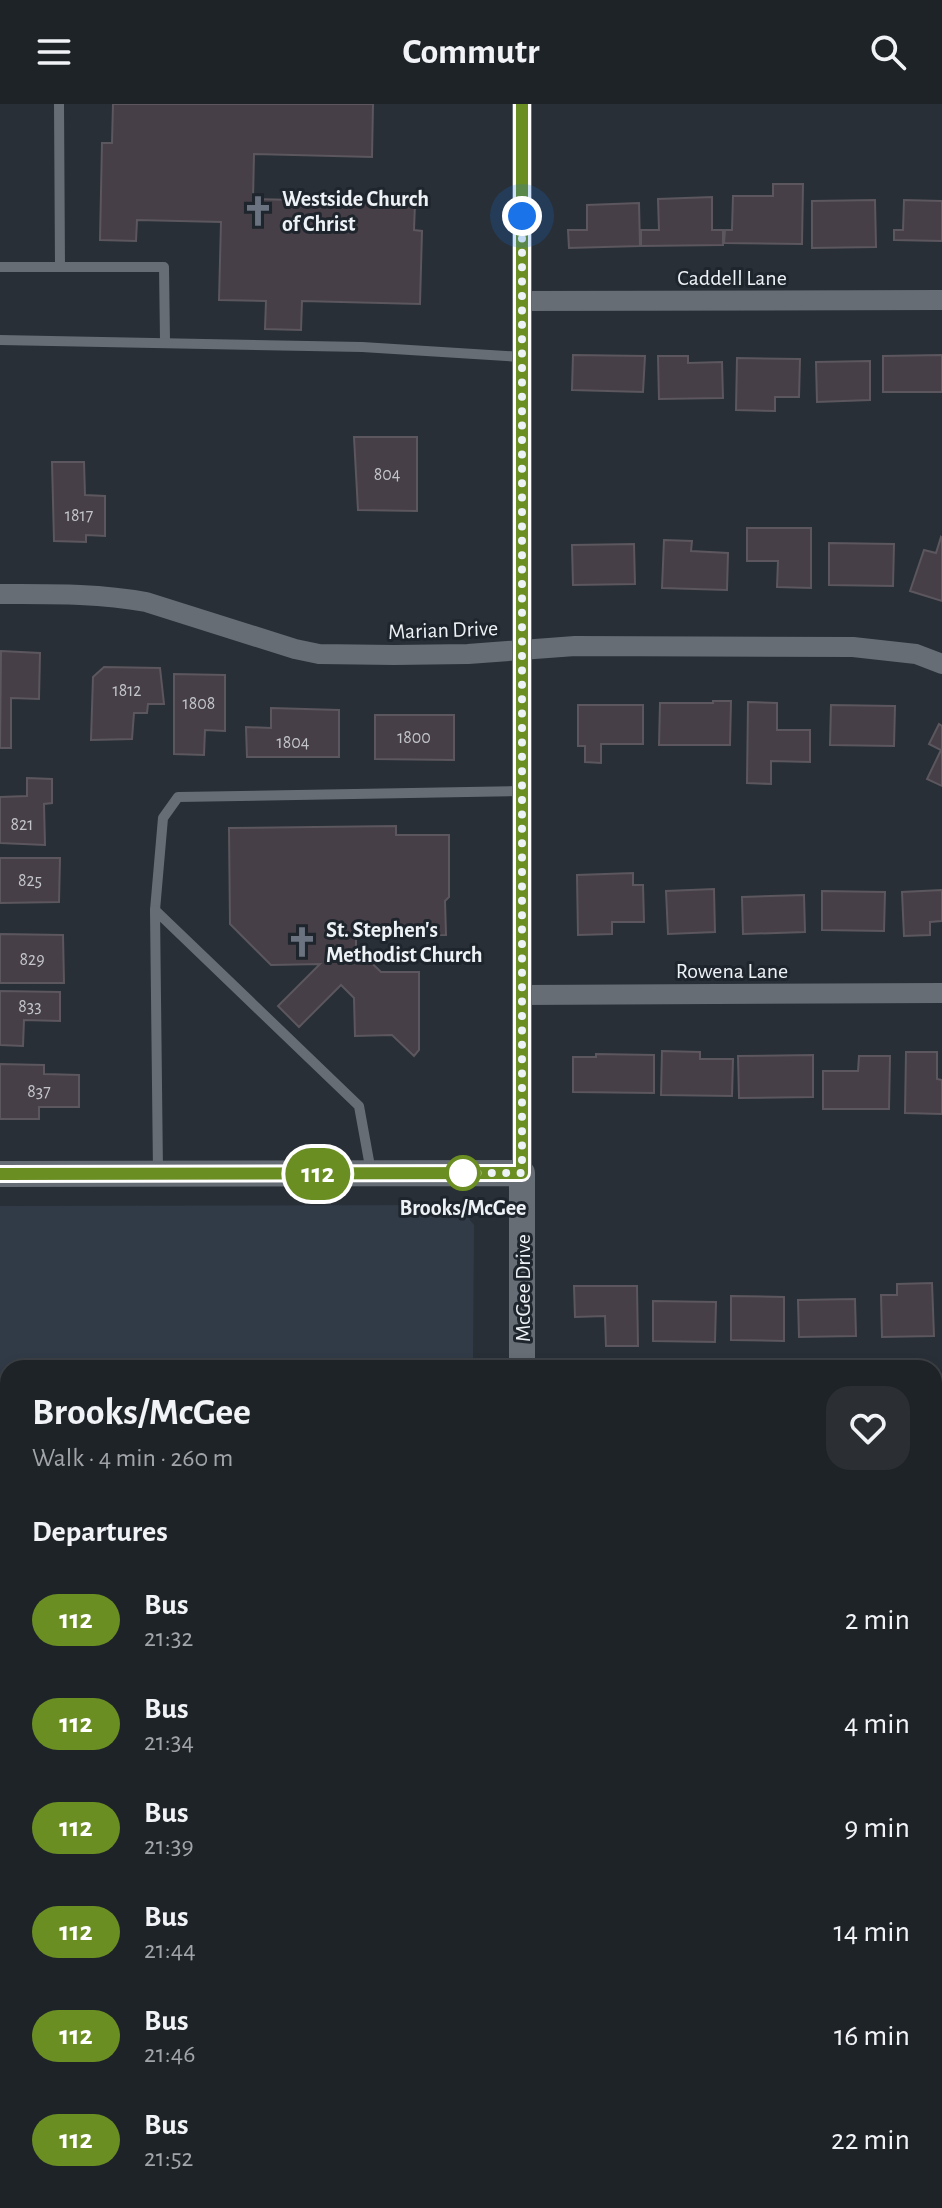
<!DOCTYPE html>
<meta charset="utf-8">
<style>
:root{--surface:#1e2328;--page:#2b2f34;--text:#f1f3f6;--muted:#a1a4a8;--line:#3c4045}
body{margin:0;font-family:"Alegreya Sans",sans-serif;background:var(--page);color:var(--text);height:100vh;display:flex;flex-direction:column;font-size:30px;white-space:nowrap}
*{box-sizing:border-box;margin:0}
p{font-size:26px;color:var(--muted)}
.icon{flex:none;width:44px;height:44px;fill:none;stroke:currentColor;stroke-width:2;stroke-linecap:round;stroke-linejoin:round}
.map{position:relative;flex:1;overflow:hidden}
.sheet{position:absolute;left:0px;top:1256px;width:942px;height:848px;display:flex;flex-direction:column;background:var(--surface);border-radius:24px 24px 0 0;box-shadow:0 4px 12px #0003,0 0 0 2px var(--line)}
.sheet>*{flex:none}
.badge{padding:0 16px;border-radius:26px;font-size:28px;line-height:52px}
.you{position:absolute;width:40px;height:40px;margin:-20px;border:6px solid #fff;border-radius:50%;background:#1a73e8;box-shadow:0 0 0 12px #1a73e833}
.map>.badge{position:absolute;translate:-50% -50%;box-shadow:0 0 0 4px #fff}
h2{padding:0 32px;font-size:30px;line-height:72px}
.round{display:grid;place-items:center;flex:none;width:84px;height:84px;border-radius:24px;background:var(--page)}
.summary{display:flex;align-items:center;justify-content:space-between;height:136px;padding:0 32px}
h1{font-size:38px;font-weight:700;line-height:60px}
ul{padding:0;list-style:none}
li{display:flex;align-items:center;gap:24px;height:104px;padding:0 32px}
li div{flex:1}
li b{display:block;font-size:30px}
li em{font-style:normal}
li .badge{min-width:88px;font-weight:700;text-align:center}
header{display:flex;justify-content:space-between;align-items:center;height:104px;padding:0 32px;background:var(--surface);font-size:36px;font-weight:700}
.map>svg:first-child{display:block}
</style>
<header><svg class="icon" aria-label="menu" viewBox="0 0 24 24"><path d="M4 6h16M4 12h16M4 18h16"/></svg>Commutr<svg class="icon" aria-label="search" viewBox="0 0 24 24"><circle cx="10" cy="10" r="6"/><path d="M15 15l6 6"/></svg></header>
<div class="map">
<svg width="942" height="2104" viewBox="0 0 942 2104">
<rect width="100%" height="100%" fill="#282f36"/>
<!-- built -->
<polygon fill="#313b47" points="458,1101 474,1121 473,1264 8,1264 8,1846 0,1846 0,1102"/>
<!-- building -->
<g fill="#463f47" stroke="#5c565e" stroke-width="2">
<polygon points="113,0 373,0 372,53 254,50 253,95 415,99 414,126 422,127 420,200 302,197 301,226 265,225 266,197 219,196 221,118 137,116 136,137 100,136 102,39 112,39"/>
<polygon points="773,80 803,80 802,140 724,139 725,126 732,126 733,92 773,92"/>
<polygon points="712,93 712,126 723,126 723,141 641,142 641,126 659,126 658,95"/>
<polygon points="875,96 876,143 812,144 812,97"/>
<polygon points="904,96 942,97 942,137 894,136 894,126 903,126"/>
<polygon points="639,99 640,142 569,144 568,126 587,126 587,101"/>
<polygon points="573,251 645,252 643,288 572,286"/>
<polygon points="942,251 942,288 883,288 883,252"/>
<polygon points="658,252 688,252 688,259 722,258 723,294 659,295"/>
<polygon points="737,254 800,255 799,293 775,293 775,307 736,306"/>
<polygon points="870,257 870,296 817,298 816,258"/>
<polygon points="354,333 417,333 417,407 358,406"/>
<polygon points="52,358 84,358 85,391 105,392 105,432 86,431 86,438 54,437"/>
<polygon points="747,424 811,424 811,484 777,483 778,457 747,457"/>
<polygon points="941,433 942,434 942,497 910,487 924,446 936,449"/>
<polygon points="664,436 692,437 691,447 728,449 727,486 662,484"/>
<polygon points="829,439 894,440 893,482 829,481"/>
<polygon points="634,440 635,480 573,481 572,441"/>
<polygon points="1,547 40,549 39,595 11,594 11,644 0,644"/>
<polygon points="104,563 160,564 164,600 148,600 147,609 134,609 132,635 91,636 93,573"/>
<polygon points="174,570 225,571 225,627 205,626 204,651 174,650"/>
<polygon points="713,597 731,597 730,641 659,641 660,599 713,599"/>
<polygon points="748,598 777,599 777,626 810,626 810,658 771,657 771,680 747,679"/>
<polygon points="578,601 643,601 643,640 601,640 601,659 585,658 585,642 578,642"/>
<polygon points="831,601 895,602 894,642 830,641"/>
<polygon points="271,604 339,606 339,653 247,653 246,623 271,624"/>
<polygon points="375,611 454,611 454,656 375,655"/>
<polygon points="939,620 942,622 942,682 927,675 941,646 929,640"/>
<polygon points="27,674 52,675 52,699 44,700 45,741 0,739 0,693 27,692"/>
<polygon points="396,722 396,731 449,731 449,793 445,797 446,831 356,832 356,844 381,868 419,868 419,946 414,952 392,931 355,932 354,894 341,881 299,923 278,902 320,860 271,861 230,820 229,724"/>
<polygon points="0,754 60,754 59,798 0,799"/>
<polygon points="633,769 633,781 643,781 644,818 612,818 612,830 578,831 577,771"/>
<polygon points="714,785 715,828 668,830 666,787"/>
<polygon points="942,786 942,817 930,818 930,831 904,832 902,788"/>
<polygon points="822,787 885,788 884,827 822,826"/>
<polygon points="804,791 805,828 743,830 742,793"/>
<polygon points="0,830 63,831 64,879 0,879"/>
<polygon points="0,887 60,888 60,917 24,916 23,942 0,941"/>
<polygon points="662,947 700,948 700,955 733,955 732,992 661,991"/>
<polygon points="906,948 937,948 937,975 942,976 942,1010 905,1009"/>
<polygon points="596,950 654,951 654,989 573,988 573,953 596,953"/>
<polygon points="813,951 813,993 739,994 738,952"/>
<polygon points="859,952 890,952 889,1005 823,1005 823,967 858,967"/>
<polygon points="0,960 44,961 44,970 79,971 79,1003 39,1003 39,1015 0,1015"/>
<polygon points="932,1179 934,1232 882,1233 881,1191 897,1191 897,1180"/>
<polygon points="574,1182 637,1182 638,1242 606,1242 605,1212 575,1213"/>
<polygon points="731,1192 784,1193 784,1237 731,1236"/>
<polygon points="855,1195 856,1232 799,1233 798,1196"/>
<polygon points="653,1197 716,1198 715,1238 653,1237"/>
<polygon points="934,1570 942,1571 942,1606 934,1606"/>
<rect x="934" y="1726" width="8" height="35"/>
<rect x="0" y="1871" width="8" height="44"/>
<rect x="934" y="1929" width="8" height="54"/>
<polygon points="804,2096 804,2104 742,2104 742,2098"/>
<polygon points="610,2098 610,2104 579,2104 578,2099"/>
<rect x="657" y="2098" width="30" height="6"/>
<rect x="828" y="2099" width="29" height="5"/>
<rect x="910" y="2102" width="32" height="2"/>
</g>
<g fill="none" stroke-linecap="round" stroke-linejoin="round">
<!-- service -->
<g stroke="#666d75" stroke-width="10">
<polyline points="0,163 60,163 59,0"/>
<polyline points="60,163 164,163 165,237"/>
<polyline points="0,236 362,243 522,253"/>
<polyline points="155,806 163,714 178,693 522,687"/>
<polyline points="158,1068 155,806 359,1002 371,1068"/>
<polyline points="0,1821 8,1821"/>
</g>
<!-- minor -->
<g stroke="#666d75" stroke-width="20">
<polyline points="522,0 522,1069"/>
<polyline points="522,197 942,196"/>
<path d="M0,490C49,490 98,489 146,498L295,545L319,550L394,551L468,550L575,542L853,543L916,550L942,560"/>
<polyline points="522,891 942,889"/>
<polyline points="934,1294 942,1294"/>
<polyline points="934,1665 942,1665"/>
<polyline points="934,2043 942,2043"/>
</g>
<!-- tertiary -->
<g stroke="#666d75" stroke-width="26">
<polyline points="0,1070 522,1069 522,1264"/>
<polyline points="523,2104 523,2096"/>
</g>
</g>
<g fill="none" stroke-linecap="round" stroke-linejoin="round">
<defs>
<polyline id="line" points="0,1070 522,1069 522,0"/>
</defs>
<!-- line casing -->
<use href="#line" stroke="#fff" stroke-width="18"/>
<!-- line -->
<use href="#line" stroke="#6b8e23" stroke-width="12"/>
<!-- walk -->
<polyline stroke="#edf2f7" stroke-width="8" stroke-dasharray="0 14.4" points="463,1069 522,1069 522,112"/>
</g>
<!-- icons -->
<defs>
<symbol id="church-bare" viewBox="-9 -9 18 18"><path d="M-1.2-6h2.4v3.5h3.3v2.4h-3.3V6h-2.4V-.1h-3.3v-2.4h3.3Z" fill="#6b7280" stroke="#1f252c" stroke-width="2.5" paint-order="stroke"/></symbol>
</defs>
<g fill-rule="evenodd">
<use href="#church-bare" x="236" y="85" width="44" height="44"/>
<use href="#church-bare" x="280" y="816" width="44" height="44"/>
</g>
<!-- markers -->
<circle fill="#fff" stroke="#6b8e23" stroke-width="4" cx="463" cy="1069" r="16"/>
<g text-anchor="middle" stroke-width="6" stroke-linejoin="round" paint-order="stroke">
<!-- number labels -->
<g font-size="18" fill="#c3c5cb">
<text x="387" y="376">804</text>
<text x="79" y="417">1817</text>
<text x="127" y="592">1812</text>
<text x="199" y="605">1808</text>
<text x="414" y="639">1800</text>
<text x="293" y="644">1804</text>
<text x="22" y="726">821</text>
<text x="30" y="782">825</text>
<text x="32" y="861">829</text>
<text x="30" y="908">833</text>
<text x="39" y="993">837</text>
</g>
<!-- poi labels -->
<g font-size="22" font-weight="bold" fill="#edf2f7" stroke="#1f252c" text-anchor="start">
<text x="282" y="102">Westside Church<tspan x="282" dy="25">of Christ</tspan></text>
<text x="326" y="833">St. Stephen's<tspan x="326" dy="25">Methodist Church</tspan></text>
</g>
<!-- street labels -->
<g font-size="22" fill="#edf2f7" stroke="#1f252c">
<text x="732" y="181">Caddell Lane</text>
<text transform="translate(443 525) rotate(-2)" y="8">Marian Drive</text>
<text x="732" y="874">Rowena Lane</text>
<text transform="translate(522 1184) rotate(-90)" y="8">McGee Drive</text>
</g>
<!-- stop labels -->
<g font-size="22" font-weight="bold" fill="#edf2f7" stroke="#1f252c">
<text x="463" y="1111">Brooks/McGee</text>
</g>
</g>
</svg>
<div class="you" style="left:522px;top:112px"></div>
<b class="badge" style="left:318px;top:1070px;background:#6b8e23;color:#fff">112</b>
<section class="sheet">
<div class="summary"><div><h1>Brooks/McGee</h1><p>Walk · 4 min · 260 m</p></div><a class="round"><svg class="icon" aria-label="heart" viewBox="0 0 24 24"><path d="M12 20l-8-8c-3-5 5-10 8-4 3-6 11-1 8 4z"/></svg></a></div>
<h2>Departures</h2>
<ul>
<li><span class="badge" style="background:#6b8e23;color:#fff">112</span><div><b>Bus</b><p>21:32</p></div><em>2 min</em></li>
<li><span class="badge" style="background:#6b8e23;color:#fff">112</span><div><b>Bus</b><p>21:34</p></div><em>4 min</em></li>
<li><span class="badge" style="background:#6b8e23;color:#fff">112</span><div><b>Bus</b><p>21:39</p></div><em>9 min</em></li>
<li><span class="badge" style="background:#6b8e23;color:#fff">112</span><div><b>Bus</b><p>21:44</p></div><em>14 min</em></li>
<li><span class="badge" style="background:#6b8e23;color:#fff">112</span><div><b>Bus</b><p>21:46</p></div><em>16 min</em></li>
<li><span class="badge" style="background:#6b8e23;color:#fff">112</span><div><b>Bus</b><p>21:52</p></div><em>22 min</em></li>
</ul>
</section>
</div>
